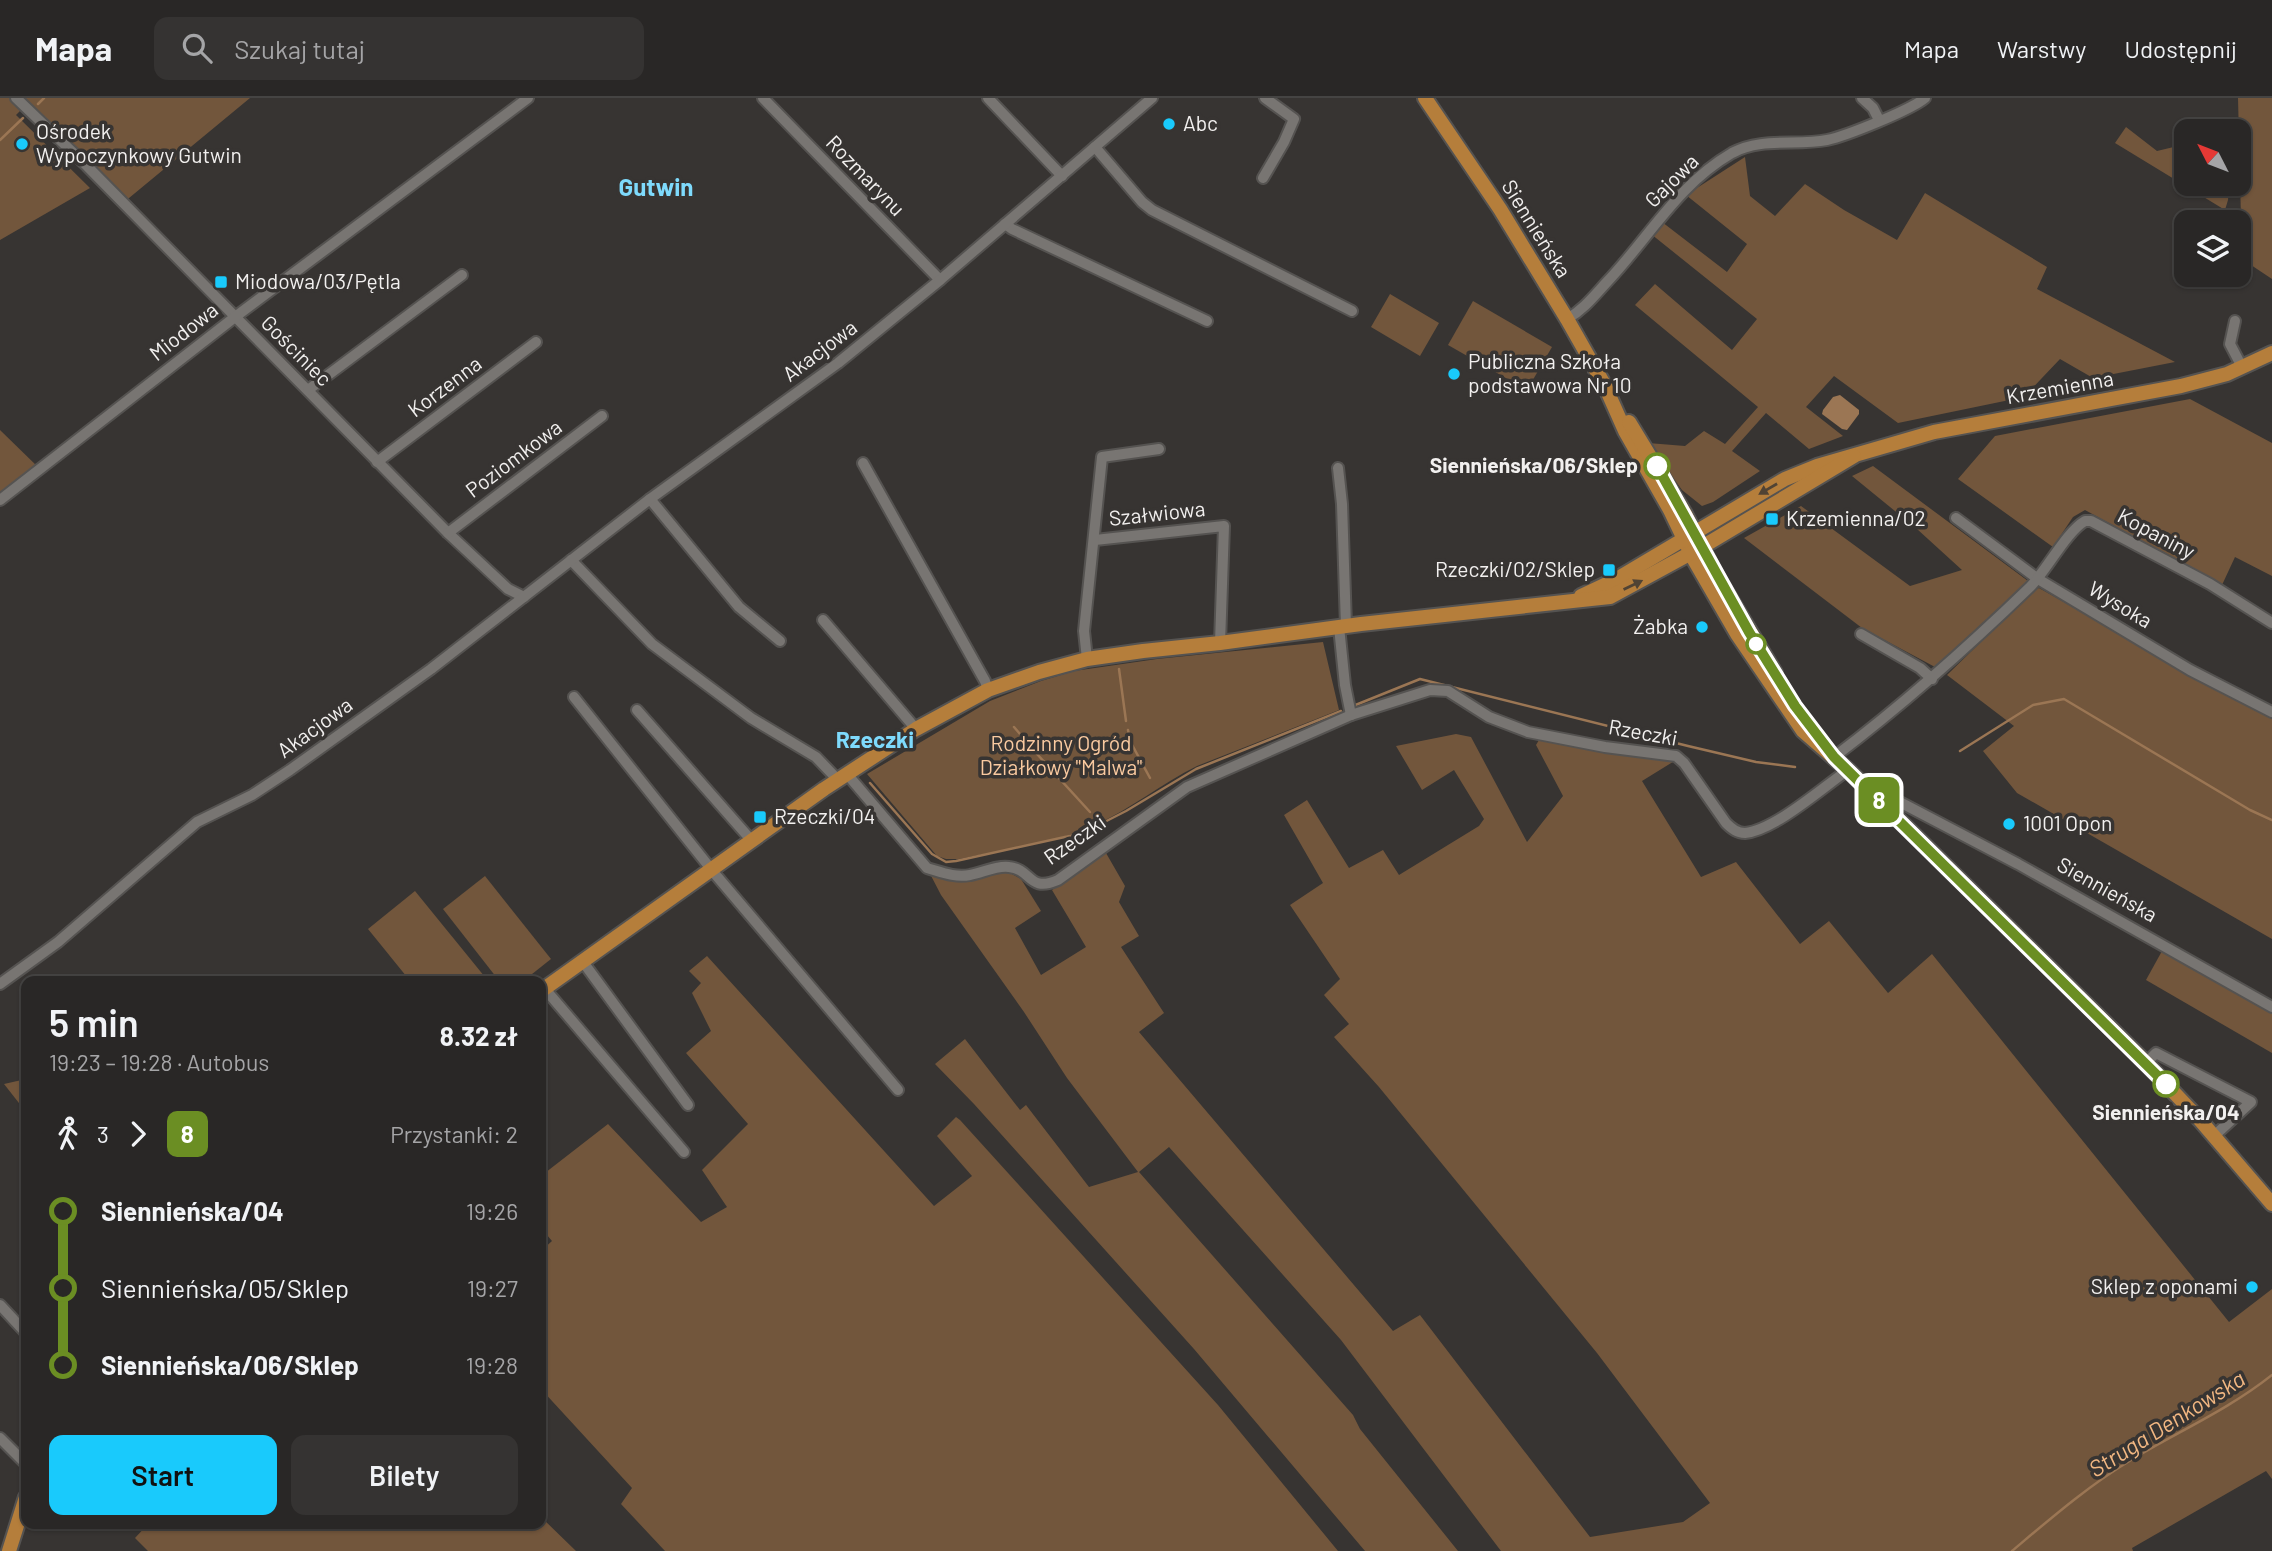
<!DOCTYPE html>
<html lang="pl">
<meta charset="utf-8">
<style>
:root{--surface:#292726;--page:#353332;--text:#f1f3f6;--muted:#a5a5a7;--line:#454443;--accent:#19cafc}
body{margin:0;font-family:Barlow,sans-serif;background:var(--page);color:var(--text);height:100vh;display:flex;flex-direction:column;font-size:26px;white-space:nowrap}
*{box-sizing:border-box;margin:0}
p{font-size:23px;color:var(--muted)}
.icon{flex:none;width:38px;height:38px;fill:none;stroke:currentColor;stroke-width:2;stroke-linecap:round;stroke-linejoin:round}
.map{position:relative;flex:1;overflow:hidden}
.panel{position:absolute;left:21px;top:878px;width:525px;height:553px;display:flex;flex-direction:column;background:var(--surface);border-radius:14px;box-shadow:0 2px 5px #0004,0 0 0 2px var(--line)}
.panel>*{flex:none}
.badge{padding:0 14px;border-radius:10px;font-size:24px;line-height:46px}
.needle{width:46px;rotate:312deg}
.fabs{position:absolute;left:2174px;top:21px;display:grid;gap:14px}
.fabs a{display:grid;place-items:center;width:77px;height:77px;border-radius:14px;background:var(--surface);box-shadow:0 2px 5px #0004,0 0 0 2px var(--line);font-size:35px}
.map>.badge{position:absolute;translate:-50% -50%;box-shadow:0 0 0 4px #fff}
.legs{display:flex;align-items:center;gap:10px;height:77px;padding:0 28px;font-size:23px}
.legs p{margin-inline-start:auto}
.head{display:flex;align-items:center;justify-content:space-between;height:119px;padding:0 28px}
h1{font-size:38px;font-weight:600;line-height:52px}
.action{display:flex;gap:14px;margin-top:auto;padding:14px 28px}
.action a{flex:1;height:80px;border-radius:14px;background:var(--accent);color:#111;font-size:28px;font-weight:600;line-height:80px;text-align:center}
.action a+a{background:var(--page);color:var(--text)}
ul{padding:0 28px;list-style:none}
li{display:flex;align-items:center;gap:24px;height:77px;font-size:26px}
li i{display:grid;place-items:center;width:10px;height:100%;margin:0 9px;background:currentColor}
li i::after{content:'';width:18px;height:18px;margin:-9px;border:5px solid;border-radius:50%;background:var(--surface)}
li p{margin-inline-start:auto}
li:first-child i{background:linear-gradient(#0000 50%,currentColor 0)}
li:last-child i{background:linear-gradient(currentColor 50%,#0000 0)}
header{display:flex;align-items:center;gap:42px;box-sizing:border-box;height:98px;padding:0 35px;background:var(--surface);border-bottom:2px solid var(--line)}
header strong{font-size:33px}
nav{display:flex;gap:38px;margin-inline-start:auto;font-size:24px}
.search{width:490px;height:63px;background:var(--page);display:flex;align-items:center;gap:18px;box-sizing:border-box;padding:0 24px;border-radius:14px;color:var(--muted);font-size:26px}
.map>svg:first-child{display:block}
</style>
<header>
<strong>Mapa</strong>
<div class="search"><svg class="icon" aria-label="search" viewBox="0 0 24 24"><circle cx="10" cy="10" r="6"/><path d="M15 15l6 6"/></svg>Szukaj tutaj</div>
<nav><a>Mapa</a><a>Warstwy</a><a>Udostępnij</a></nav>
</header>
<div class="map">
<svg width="2272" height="1453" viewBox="0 0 2272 1453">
<rect width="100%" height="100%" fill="#373432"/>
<!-- green -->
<g fill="#72563c">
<polygon points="0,0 250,0 123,105 24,9 16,17 90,90 0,142"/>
<polygon points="2238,0 2272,0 2272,181 2242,161"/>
<polygon points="2126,29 2157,53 2182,47 2186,49 2186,86 2229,86 2228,102 2225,112 2115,45"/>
<polygon points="1745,59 1750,98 1775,118 1805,86 1844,112 1897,142 1925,95 2047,169 2037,191 2175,264 2093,280 2060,261 2024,299 1898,325 1834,278 1806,309 1843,338 1809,351 1766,315 1732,353 1760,373 1713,404 1702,408 1682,392 1648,345 1685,348 1704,333 1725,346 1758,309 1635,207 1655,186 1732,252 1757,221 1651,136 1662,124 1727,174 1747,146 1686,97"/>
<polygon points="1390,196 1439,225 1420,258 1371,229"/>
<polygon points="1473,203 1552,249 1527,292 1448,247"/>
<polygon points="2190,301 2272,345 2272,478 2235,459 2222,487 2085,412 2073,419 2053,449 1958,381 1995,338"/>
<polygon points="0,332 40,371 0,403"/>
<polygon points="1873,368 2028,483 1935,569 1862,530 1744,440 1801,408 1910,488 1962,472 1917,431 1852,378"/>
<polygon points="2039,490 2272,621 2272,841 2017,695 1983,653 2014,628 1947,577 2034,492"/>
<path d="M1323,544L1339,612L1197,668C1162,685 1131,711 1095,727C1053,746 1004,751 959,761H946L937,758L867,676L990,603L1041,583L1074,573L1157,561Z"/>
<polygon points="1456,636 1471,639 1527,744 1563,698 1536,647 1539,642 1676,662 1642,683 1701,779 1736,764 1800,846 1829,823 1888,895 1932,856 2229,1224 2272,1191 2272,1381 2266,1373 2132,1450 2133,1453 1501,1453 1341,1242 1169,1049 1139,1074 1353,1317 1360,1331 1458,1453 1365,1453 1194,1251 974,1006 935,966 965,941 1020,1012 1026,1007 1089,1089 1138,1074 1067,980 1024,914 941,797 927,770 1010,775 1021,781 1041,813 1015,830 1041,877 1086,849 1052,792 1106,755 1125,788 1119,804 1139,838 1121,849 1164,915 1139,934 1393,1233 1420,1217 1590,1439 1683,1424 1710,1405 1597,1255 1379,989 1334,939 1349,926 1324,897 1340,881 1290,807 1323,785 1284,717 1307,702 1349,770 1383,752 1399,777 1479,728 1484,721 1454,672 1422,692 1396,648"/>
<polygon points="485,778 551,861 522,884 500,884 443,811"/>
<polygon points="415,793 489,884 411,884 368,831"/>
<polygon points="2162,853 2272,915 2272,955 2146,882"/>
<polygon points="707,858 934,1108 972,1078 937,1038 956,1019 960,1022 1218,1307 1338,1453 665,1453 621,1406 632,1390 541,1291 541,1153 552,1143 541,1130 541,1078 608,1026 701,1124 727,1109 702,1072 748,1026 686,955 711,933 692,895 701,885 689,873"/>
<polygon points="26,981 26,1014 4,986"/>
<polygon points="541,1419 576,1453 148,1453 135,1440 148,1426 541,1426"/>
</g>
<!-- water -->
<polygon fill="#9b7654" points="1840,297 1859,312 1859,316 1847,332 1842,331 1822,316 1823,312 1833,299"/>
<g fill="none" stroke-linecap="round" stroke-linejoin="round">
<!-- stream -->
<g stroke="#9b7654" stroke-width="2.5">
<polyline points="38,6 44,0"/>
<polyline points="0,42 23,20"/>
<polyline points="1119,571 1126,623"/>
<polyline points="1353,608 1420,581 1688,648 1756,664 1795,669"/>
<polyline points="1014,629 1032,650"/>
<polyline points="1128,632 1130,643 1150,680"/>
<polyline points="1960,653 2033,607 2064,601 2250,712 2272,722"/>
<polyline points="1037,656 1090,714"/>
<polyline points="870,685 932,756 946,764 956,763 1083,735 1126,713 1196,671 1341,613"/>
<path d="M2012,1453C2050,1421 2088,1388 2131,1362C2179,1333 2228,1312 2272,1277"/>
</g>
<defs>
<g id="minor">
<polyline points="16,0 87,68 448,435 508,491 524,499"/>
<polyline points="763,0 940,182"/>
<polyline points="988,0 1062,78"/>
<polyline points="1862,0 1873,10 1879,22"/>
<polyline points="1095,49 1142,104 1152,112 1352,213"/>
<polyline points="1263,80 1284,44 1294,21 1265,0"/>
<polyline points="1005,126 1012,131 1207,223"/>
<path d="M1567,221C1583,212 1594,198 1606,185C1649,140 1677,87 1732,55C1761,39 1796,48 1827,42C1846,38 1911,12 1925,0"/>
<polyline points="2235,223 2230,246 2242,269"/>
<polyline points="308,292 462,177"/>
<polyline points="377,364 536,244"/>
<polyline points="863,365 985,583 988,592"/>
<polyline points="1338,370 1342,406 1346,528"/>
<polyline points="650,401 739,509 780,543"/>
<polyline points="0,402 235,219 528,0"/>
<polyline points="1956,420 2038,481 2190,572 2272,614"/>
<polyline points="448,435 602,318"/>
<polyline points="1095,442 1224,428 1220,545"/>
<polyline points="571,462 652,546 751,620 816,659 838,682"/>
<polyline points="823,522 916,631"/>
<polyline points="1339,529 1345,587 1351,617"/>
<polyline points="1861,536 1920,570 1932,581"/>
<polyline points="1087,561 1084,533 1102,359 1159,351"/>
<polyline points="574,599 715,776 898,992"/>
<polyline points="637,612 752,743"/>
<path d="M1834,659C1904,606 1967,550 2030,489C2047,472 2066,434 2085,423H2091L2210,486L2272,525"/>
<path d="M847,676L927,770C941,774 955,780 970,777C982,775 997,767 1009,769C1032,771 1028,795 1058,782L1187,689L1351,617L1430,592L1448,593L1489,619L1528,634L1605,649L1676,658L1684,665L1726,725C1732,731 1737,735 1745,735C1775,732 1822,690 1848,672"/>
<polyline points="1884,707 1892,700 2018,766 2272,909"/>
<polyline points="583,864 688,1007"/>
<polyline points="0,886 58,844 197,724 252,697 290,672 431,571 650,401 838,265 940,182 1152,0"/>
<polyline points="545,891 684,1054"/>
<polyline points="2146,965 2156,955 2251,1004 2214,1038"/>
<polyline points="0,1207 26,1235"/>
<polyline points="0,1340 26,1366"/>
</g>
<g id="major">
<polyline points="1425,0 1500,111 1567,221 1605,288 1625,333 1670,412 1693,460 1737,536 1803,633 1848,672 2146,965 2200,1022 2272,1106"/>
<polyline points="1629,324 1685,416 1717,479 1775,575"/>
<polyline points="1581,498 1615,482 1785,381 1817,368 1934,334 2181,288 2227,276 2272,255"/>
<polyline points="541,893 824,691 916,631 988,592 1039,574 1087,561 1143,553 1220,545 1361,526 1610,499 1702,449 1854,358"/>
<polyline points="9,1453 26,1399"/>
</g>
</defs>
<!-- minor casing -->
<use href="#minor" stroke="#555351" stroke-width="14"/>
<!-- major casing -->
<use href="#major" stroke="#555351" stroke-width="18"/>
<!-- minor -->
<use href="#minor" stroke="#787572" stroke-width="10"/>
<!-- major -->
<use href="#major" stroke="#b57e3b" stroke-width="14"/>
</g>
<!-- one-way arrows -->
<defs><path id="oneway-solid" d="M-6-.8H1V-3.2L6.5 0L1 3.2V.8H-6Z" transform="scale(1.75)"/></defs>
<g fill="#504334">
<use href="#oneway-solid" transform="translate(1768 391) rotate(150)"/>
<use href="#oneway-solid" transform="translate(1633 487) rotate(-26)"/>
</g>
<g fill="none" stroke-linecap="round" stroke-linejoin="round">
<defs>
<polyline id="line-1" points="1657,368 1749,534 1795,608 1834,659 2166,986"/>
</defs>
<!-- line-1 casing -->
<use href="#line-1" stroke="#fff" stroke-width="16"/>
<!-- line-1 -->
<use href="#line-1" stroke="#6b8e23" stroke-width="10"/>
</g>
<!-- markers -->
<g fill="#19cafc" stroke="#373432" stroke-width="2.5">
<circle cx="1169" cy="26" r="7"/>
<circle cx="22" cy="46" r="7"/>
<rect x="214" y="177" width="14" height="14" rx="3.5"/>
<circle cx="1454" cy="276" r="7"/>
<rect x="1765" y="414" width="14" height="14" rx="3.5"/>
<rect x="1602" y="465" width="14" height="14" rx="3.5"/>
<circle cx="1702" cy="529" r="7"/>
<rect x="753" y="712" width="14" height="14" rx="3.5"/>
<circle cx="2009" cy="726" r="7"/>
<circle cx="2252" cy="1189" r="7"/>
</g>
<g fill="#fff" stroke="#6b8e23" stroke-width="3.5">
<circle cx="1657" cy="368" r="12"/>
<circle cx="1756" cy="546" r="9"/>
<circle cx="2166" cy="986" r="12"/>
</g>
<g text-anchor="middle" stroke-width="7" stroke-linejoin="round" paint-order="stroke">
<!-- poi labels -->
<g font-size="21" fill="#f2f0ef" stroke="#373432" text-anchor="start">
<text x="1183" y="33">Abc</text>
<text x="36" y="41">Ośrodek<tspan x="36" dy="24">Wypoczynkowy Gutwin</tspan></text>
<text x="235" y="191">Miodowa/03/Pętla</text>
<text x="1468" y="271">Publiczna Szkoła<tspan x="1468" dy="24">podstawowa Nr 10</tspan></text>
<text x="1786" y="428">Krzemienna/02</text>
<text x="1595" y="479" text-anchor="end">Rzeczki/02/Sklep</text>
<text x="1688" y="536" text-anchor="end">Żabka</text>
<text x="774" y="726">Rzeczki/04</text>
<text x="2023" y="733">1001 Opon</text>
<text x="2238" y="1196" text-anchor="end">Sklep z oponami</text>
</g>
<!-- street labels -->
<g font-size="21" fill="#f2f0ef" stroke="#373432">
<text transform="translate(865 78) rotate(46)" y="7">Rozmarynu</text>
<text transform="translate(1672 83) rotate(-45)" y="7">Gajowa</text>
<text transform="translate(1536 131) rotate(58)" y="7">Siennieńska</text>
<text transform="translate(184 234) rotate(-38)" y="7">Miodowa</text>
<text transform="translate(296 253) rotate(45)" y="7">Gościniec</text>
<text transform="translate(820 253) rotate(-37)" y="7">Akacjowa</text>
<text transform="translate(445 289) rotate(-37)" y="7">Korzenna</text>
<text transform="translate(2060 290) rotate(-10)" y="7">Krzemienna</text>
<text transform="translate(514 361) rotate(-37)" y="7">Poziomkowa</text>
<text transform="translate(1157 416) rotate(-6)" y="7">Szałwiowa</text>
<text transform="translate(2156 436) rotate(28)" y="7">Kopaniny</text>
<text transform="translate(2120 507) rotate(31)" y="7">Wysoka</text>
<text transform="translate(315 630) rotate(-36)" y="7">Akacjowa</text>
<text transform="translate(1643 635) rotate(10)" y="7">Rzeczki</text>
<text transform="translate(1075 742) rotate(-35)" y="7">Rzeczki</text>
<text transform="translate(2107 792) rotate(29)" y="7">Siennieńska</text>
</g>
<!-- stop labels -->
<g font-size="21" font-weight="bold" fill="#f2f0ef" stroke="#373432" text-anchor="end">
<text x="1638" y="375">Siennieńska/06/Sklep</text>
<text x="2166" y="1022" text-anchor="middle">Siennieńska/04</text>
</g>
<!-- park labels -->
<g font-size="21" fill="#facaa0" stroke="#373432">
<text x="1061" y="653">Rodzinny Ogród<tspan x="1061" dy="24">Działkowy "Malwa"</tspan></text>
</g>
<!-- neighbourhood labels -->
<g font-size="23" font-weight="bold" fill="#7edafc" stroke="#373432">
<text x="875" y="650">Rzeczki</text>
</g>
<!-- water labels -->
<g font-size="23" font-style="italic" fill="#f2b782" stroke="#373432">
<text transform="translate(2167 1326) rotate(-32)" y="8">Struga Denkowska</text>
</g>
<!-- quarter labels -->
<g font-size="24" font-weight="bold" fill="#7edafc" stroke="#373432">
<text x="656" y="98">Gutwin</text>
</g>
</g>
</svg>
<div class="fabs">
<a><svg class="needle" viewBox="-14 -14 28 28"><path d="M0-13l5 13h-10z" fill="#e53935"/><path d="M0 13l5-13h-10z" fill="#a5a5a7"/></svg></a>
<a><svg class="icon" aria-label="layers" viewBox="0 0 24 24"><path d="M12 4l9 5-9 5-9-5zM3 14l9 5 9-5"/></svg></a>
</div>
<b class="badge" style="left:1879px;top:702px;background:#6b8e23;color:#fff">8</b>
<section class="panel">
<div class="head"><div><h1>5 min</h1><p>19:23 – 19:28 · Autobus</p></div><b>8.32 zł</b></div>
<div class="legs"><svg class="icon" aria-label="walk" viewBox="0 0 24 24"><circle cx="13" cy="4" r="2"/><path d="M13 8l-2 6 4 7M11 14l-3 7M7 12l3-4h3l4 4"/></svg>3<svg class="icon" aria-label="forward" viewBox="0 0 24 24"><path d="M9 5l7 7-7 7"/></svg><b class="badge" style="background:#6b8e23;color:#fff">8</b><p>Przystanki: 2</p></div>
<ul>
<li><i style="color:#6b8e23"></i><b>Siennieńska/04</b><p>19:26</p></li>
<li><i style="color:#6b8e23"></i><span>Siennieńska/05/Sklep</span><p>19:27</p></li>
<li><i style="color:#6b8e23"></i><b>Siennieńska/06/Sklep</b><p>19:28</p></li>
</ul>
<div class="action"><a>Start</a><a>Bilety</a></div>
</section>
</div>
